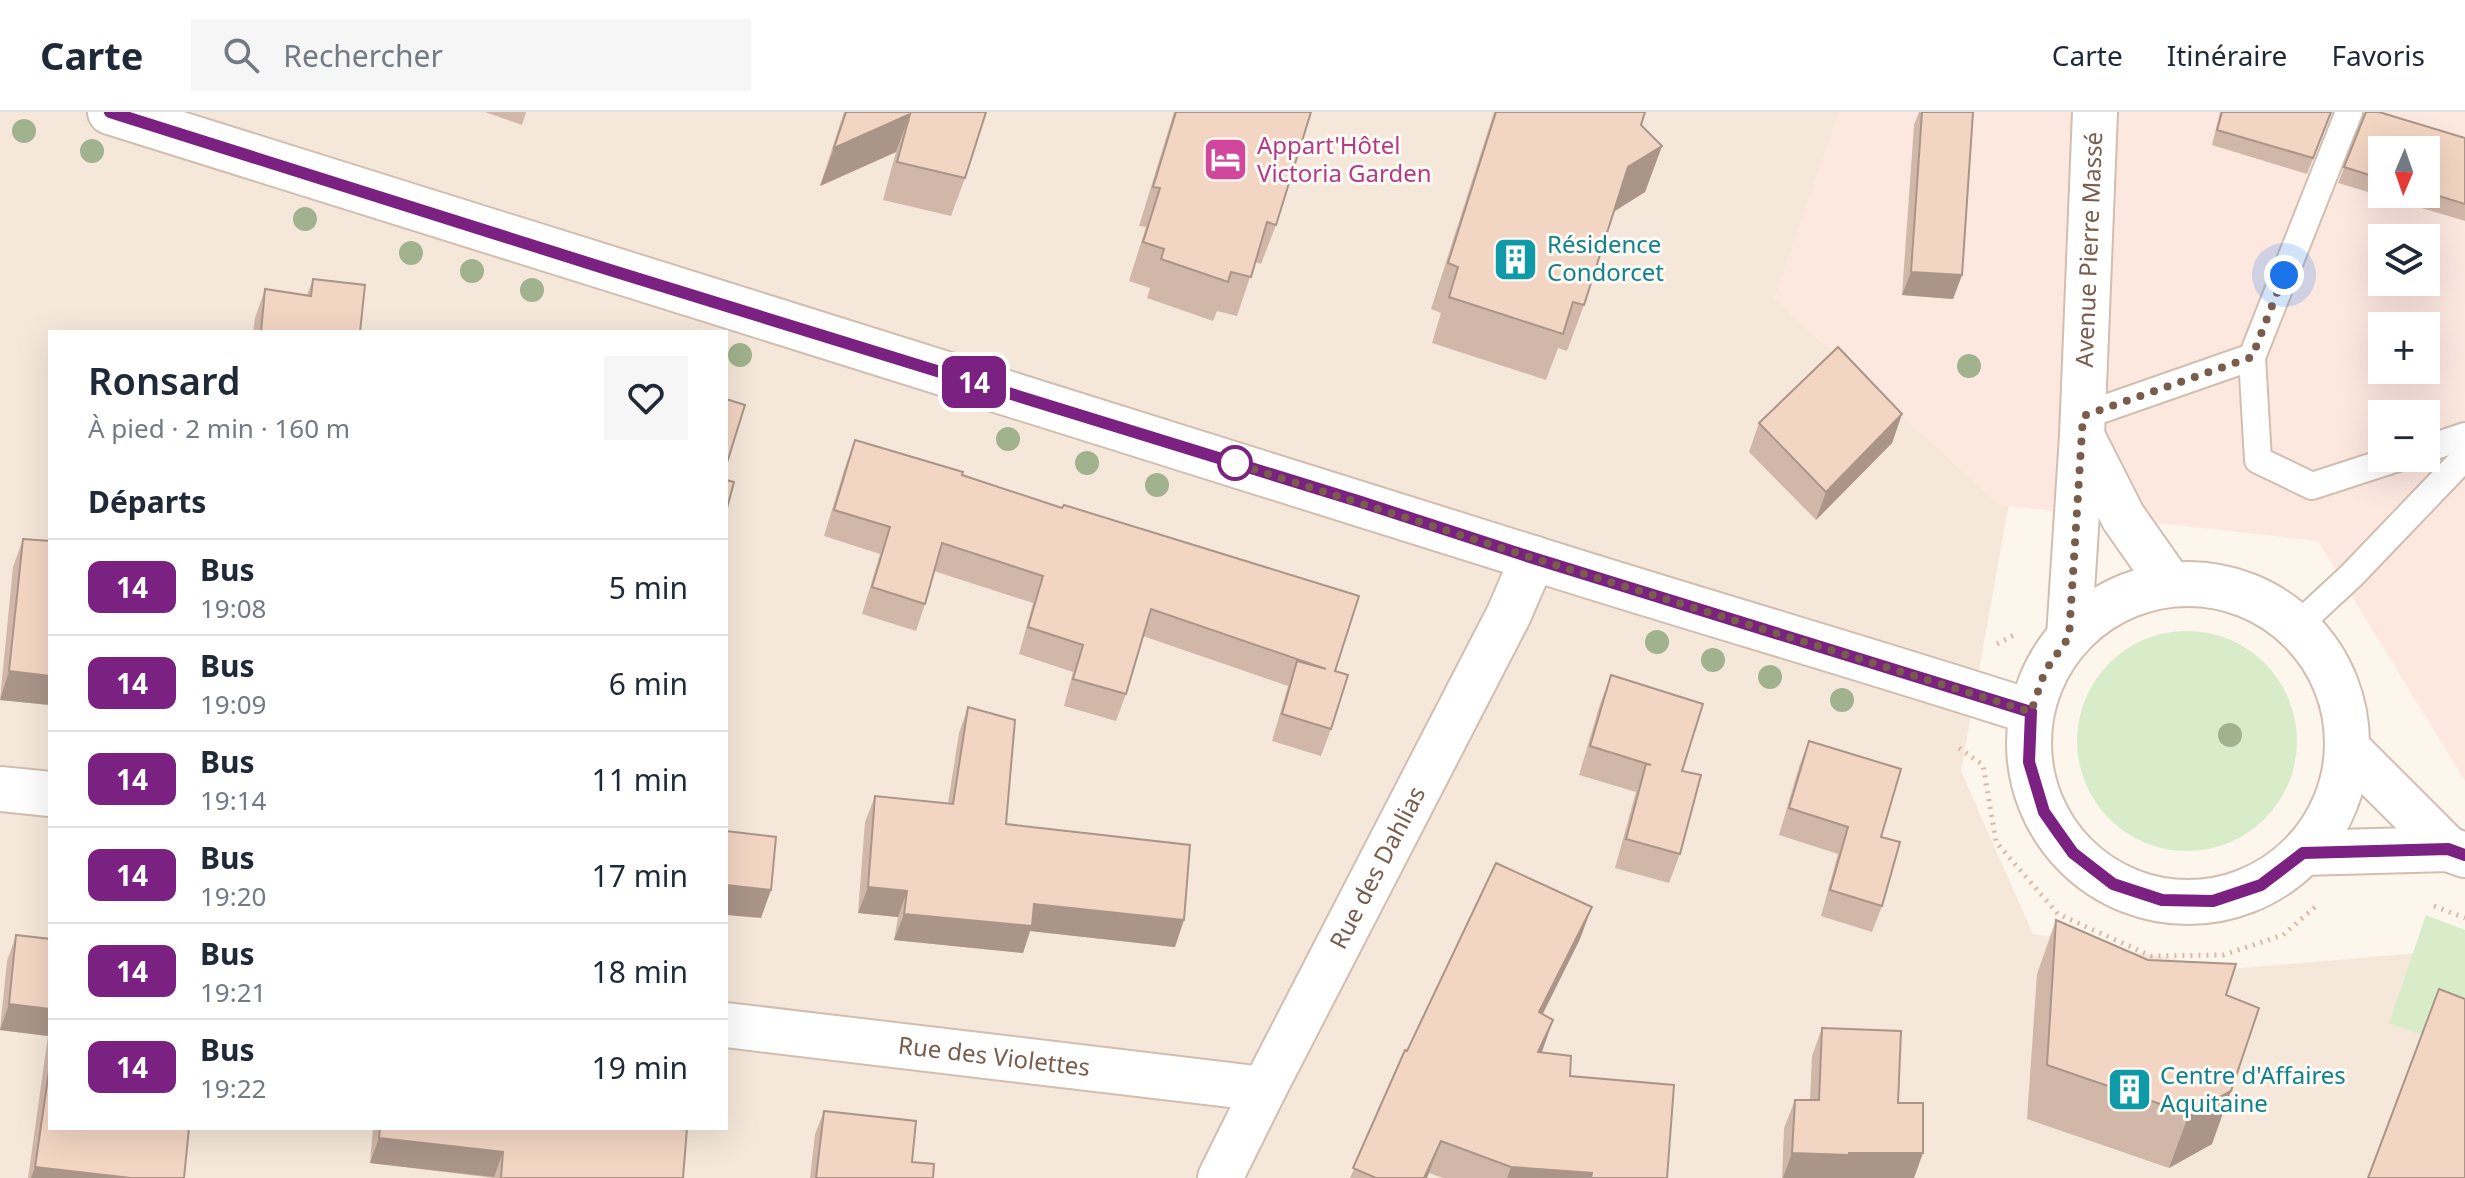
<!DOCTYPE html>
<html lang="fr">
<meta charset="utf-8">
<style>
:root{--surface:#fff;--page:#f6f6f7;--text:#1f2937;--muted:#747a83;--line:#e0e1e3}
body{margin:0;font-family:"Noto Sans",sans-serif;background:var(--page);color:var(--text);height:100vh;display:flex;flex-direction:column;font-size:30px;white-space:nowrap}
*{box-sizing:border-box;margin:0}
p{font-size:26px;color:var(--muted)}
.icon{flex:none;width:44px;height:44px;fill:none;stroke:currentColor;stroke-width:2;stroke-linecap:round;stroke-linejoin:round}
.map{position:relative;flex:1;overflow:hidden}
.sheet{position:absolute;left:48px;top:218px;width:680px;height:800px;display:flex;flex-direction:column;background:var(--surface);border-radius:0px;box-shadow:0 8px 32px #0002}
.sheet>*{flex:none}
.badge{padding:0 16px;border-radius:12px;font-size:28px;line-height:52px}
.needle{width:52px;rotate:182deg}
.controls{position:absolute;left:2368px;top:24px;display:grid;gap:16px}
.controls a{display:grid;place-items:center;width:72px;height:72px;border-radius:0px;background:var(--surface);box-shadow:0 8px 32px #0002;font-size:40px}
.you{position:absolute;width:40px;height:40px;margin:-20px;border:6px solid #fff;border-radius:50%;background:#1a73e8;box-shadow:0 0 0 12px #1a73e833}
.map>.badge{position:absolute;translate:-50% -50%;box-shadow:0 0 0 4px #fff}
h2{padding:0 40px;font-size:30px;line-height:72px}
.round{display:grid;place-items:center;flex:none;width:84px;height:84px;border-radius:0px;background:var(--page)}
.overview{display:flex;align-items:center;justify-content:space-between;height:136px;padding:0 40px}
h1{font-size:38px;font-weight:600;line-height:60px}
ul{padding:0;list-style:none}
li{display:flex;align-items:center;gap:24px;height:96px;padding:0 40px;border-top:2px solid var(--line)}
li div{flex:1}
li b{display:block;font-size:30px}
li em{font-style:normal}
li .badge{min-width:88px;font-weight:700;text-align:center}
header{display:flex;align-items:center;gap:48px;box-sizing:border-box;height:112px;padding:0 40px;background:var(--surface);border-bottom:2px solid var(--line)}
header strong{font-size:38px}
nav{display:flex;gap:44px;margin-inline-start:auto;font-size:28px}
.search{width:560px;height:72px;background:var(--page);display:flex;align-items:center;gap:20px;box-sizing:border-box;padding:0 28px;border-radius:0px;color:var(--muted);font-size:30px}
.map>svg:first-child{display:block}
</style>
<header>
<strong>Carte</strong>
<div class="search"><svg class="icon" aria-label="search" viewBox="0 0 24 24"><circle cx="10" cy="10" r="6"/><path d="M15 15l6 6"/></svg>Rechercher</div>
<nav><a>Carte</a><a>Itinéraire</a><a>Favoris</a></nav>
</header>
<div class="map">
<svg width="2465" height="1066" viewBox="0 0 2465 1066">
<rect width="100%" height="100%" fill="#fdf6ec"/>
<!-- residential -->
<path fill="#f5e8da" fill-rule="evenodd" d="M0,0H1842L2066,73L1961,659L2033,822L2230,857L2455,838L2465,1066H0ZM50,220H726V1016H50Z"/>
<!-- commercial -->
<path fill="#fde8e0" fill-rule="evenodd" d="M1839,0H2465V669L2318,429L1999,393L1774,187ZM2382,38H2426V82H2382ZM2382,126H2426V170H2382ZM2382,214H2426V258H2382ZM2382,302H2426V346H2382Z"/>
<!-- grass -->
<g fill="#d8ecc9">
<circle cx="2187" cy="629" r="110"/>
<polygon points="2426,803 2465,818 2465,939 2389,911"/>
</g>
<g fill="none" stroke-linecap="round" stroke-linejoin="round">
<defs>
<g id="lane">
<polyline points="2349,0 2252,245 2258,348 2312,374 2398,346"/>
<polyline points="2083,304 2252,245"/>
<polyline points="2426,337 2465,324"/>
<polyline points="2297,514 2351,464 2465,345"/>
</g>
<g id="street">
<path d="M110,0C583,149 1056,295 1529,445C1696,498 1864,546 2031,600"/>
<polyline points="2082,324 2123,405 2170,472"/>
<circle cx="2188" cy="631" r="159"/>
<path id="s1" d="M2069,525L2082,324L2095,0"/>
<polyline points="2348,637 2448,737"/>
<polyline points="0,677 50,682"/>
<polyline points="2303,741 2448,737 2465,743"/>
<path id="s2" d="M726,913L1264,977"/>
<path id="s3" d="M1220,1066L1264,977L1509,502L1533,446"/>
</g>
</defs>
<!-- lane casing -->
<use href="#lane" stroke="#d1beb0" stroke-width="30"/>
<!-- street casing -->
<use href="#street" stroke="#d1beb0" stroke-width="48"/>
<!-- path -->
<g stroke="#d9b8a5" stroke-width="5" stroke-dasharray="2 6" stroke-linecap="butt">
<polyline points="1997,532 2016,522"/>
<polyline points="1959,636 1983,653 1996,730 2058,802 2151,844 2223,843 2283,823 2315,795"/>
<polyline points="2434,794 2465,806"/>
</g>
<!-- lane -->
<use href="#lane" stroke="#fff" stroke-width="26"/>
<!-- street -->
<use href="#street" stroke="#fff" stroke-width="44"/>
</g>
<!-- trees -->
<g fill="#a0b28e">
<circle cx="24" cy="19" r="12"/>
<circle cx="92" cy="39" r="12"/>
<circle cx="305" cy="107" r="12"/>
<circle cx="411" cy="141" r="12"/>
<circle cx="472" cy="159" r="12"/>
<circle cx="532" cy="178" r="12"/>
<circle cx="740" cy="243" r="12"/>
<circle cx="1969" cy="254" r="12"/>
<circle cx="1008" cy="327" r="12"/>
<circle cx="1087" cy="351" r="12"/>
<circle cx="1157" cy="373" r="12"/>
<circle cx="1657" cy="530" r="12"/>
<circle cx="1713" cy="548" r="12"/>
<circle cx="1770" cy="565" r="12"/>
<circle cx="1842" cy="588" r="12"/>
<circle cx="2230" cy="623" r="12"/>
</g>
<!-- wall -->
<g fill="#d1b7a8" fill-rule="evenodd">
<polygon points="485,0 526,0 522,13"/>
<polygon points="844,0 986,0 965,66 951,104 883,88 896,40 820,74"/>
<polygon points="1174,0 1311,0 1276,113 1261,152 1255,150 1237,204 1217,199 1213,209 1147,186 1150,176 1129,169 1146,115 1139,114"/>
<polygon points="1494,0 1645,0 1641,13 1662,34 1645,80 1614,100 1584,193 1567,239 1558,236 1546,268 1432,231 1441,201 1431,197"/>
<polygon points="1919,0 1973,0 1962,163 1953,187 1902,183 1914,13"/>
<polygon points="2220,0 2332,0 2307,62 2212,33"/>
<path d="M2366,0L2465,26V109L2338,71ZM2382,38H2426V82H2382Z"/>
<polygon points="313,167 360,220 253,220 255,206 265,177 307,183"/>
<polygon points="1902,302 1892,331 1816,408 1749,340 1759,311"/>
<polygon points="855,328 962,363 1335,559 1331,617 1321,644 1272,629 1288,574 1143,524 1126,582 1116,609 1064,594 1073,560 1019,542 1033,491 934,459 925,492 916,519 862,502 880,442 824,424 845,355"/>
<polygon points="23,427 50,593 0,588 13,455"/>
<polygon points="1611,563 1682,659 1680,742 1669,771 1615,756 1636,680 1579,663 1600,592"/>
<polygon points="968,595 1006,712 1175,835 1030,819 1023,841 894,828 898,805 858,801 865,710 875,684 948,691 959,621"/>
<polygon points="1809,629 1881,725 1882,794 1872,820 1821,804 1838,742 1779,723 1799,655"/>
<polygon points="2056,808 2226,883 2212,1032 2169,1056 2027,1007 2037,862"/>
<polygon points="16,823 50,827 50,1016 184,1066 28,1066 48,924 0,918 7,849"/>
<polygon points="1580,827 1543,902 1541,941 1570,964 1667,1066 1443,1066 1429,1061 1427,1066 1350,1066 1407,939"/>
<polygon points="1822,916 1898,991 1914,1066 1782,1066 1784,1016 1795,988 1810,988 1812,944"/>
<polygon points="824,999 912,1050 933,1066 810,1066 815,1022"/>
<polygon points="373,1016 687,1016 683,1066 494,1066 370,1051"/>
</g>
<!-- shaded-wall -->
<g fill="#aa9588">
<polygon points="910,2 896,40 820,74 834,36"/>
<polygon points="1662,34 1645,80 1611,101 1628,55"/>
<polygon points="1911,160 1962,163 1953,187 1902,183"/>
<polygon points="1902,302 1892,331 1816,408 1826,380"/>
<polygon points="9,559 50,564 50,593 0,588"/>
<polygon points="726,773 771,778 761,806 726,803"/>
<polygon points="868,775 907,779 898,805 858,801"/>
<polygon points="1034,792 1184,808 1175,835 1030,819 1023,841 894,828 904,802"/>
<polygon points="1592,795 1580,827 1527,933 1539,900"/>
<polygon points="9,892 50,897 50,919 48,924 0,918"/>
<polygon points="1553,908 1542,940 1526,973 1538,940"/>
<polygon points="2231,979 2212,1032 2169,1056 2189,1002"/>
<polygon points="379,1026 503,1040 494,1065 370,1051"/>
<polygon points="1441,1029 1427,1066 1424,1066"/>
<polygon points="1792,1041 1923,1041 1914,1066 1783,1066"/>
<polygon points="35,1055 131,1066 31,1066"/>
<polygon points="1511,1055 1592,1061 1590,1066 1507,1066"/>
</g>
<!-- building -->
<g fill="#f3d5c3" stroke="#aa9588" stroke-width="2">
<polygon points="846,0 986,0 965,66 897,50 910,2 834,36"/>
<polygon points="1176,0 1311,0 1276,113 1267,110 1251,165 1231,160 1228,170 1161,147 1164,137 1143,130 1160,76 1153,75"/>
<polygon points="1496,0 1645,0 1641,13 1662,34 1628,55 1584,193 1573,190 1563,222 1449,185 1458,155 1448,151"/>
<polygon points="1922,0 1973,0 1962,163 1911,160"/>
<polygon points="2222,0 2331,0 2313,46 2217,18"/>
<polygon points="2366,0 2379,0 2465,26 2465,92 2426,80 2426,38 2382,38 2382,67 2344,55"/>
<polygon points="313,167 365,173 360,220 261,220 265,177 311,184"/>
<polygon points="1838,235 1902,302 1826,380 1759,311"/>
<polygon points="726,287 745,293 726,354"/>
<polygon points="855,328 963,360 962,363 1062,396 1064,393 1359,484 1335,559 1348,563 1331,617 1282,602 1297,549 1326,557 1151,497 1126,582 1073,567 1083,533 1028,515 1043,464 942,431 925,492 872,475 890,415 834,398"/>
<polygon points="726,368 734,370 726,400"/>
<polygon points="23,427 50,429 50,564 9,559"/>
<polygon points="1611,563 1703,592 1682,659 1701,663 1680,742 1626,727 1646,652 1651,653 1590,634"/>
<polygon points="968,595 1015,608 1006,712 1190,733 1184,808 1034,792 1032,814 904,802 907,779 868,775 875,684 953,692"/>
<polygon points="1809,629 1901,657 1881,725 1900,730 1882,794 1830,778 1848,715 1789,696"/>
<polygon points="726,719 776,725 771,778 726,773"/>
<polygon points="1496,751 1592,795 1539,900 1553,908 1538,940 1571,944 1570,964 1674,973 1667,1066 1591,1066 1592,1061 1511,1055 1441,1029 1424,1066 1376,1066 1353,1056 1405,938 1407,939"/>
<polygon points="2056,808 2148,848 2236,852 2226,883 2259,896 2231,979 2189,1002 2047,953"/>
<polygon points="16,823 50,827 50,897 9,892"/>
<polygon points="2439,877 2465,887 2465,1066 2368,1066"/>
<polygon points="1822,916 1901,919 1898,991 1923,991 1923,1041 1849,1041 1849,1043 1792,1041 1795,988 1819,988"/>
<polygon points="50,952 50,1016 189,1016 184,1066 131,1066 35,1055"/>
<polygon points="824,999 916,1009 912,1050 934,1052 933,1066 816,1066"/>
<polygon points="380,1016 687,1016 683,1066 501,1066 503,1040 379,1026"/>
</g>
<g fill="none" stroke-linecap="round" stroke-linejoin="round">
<defs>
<polyline id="line" points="110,0 610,158 1361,390 1533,446 2031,600 2029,650 2044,700 2058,720 2073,741 2113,772 2162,788 2213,789 2261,773 2303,741 2448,737 2465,743"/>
</defs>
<!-- line casing -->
<use href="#line" stroke="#fff" stroke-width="18"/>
<!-- line -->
<use href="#line" stroke="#7a2182" stroke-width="12"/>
<!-- walk -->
<polyline stroke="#7a5c4d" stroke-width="8" stroke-dasharray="0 14.4" points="1235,351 1224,348 1533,446 2031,600 2045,559 2069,525 2083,304 2252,245 2284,163"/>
</g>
<!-- icons -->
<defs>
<symbol id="hotel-square" viewBox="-11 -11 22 22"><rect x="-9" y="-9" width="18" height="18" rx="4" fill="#d1479c" stroke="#fffaf3"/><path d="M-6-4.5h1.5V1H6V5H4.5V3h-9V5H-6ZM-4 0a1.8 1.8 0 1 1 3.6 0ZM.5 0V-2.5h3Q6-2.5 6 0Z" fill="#fff"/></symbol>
<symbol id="building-square" viewBox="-11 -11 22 22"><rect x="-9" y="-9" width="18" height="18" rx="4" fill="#0f9aa8" stroke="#fffaf3"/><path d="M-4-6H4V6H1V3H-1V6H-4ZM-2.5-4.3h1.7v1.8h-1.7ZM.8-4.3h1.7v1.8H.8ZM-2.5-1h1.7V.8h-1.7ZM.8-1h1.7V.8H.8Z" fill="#fff"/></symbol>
</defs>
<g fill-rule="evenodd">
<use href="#hotel-square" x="1200" y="22" width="51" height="51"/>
<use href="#building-square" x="1490" y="122" width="51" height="51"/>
<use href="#building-square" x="2104" y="952" width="51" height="51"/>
</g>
<!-- markers -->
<circle fill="#fff" stroke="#7a2182" stroke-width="4" cx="1235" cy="351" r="16"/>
<g text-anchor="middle" stroke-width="6" stroke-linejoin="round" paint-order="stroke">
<!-- hotel labels -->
<g font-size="24" fill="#b23c85" stroke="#fffaf3" text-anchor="start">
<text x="1257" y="42">Appart'Hôtel<tspan x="1257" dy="28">Victoria Garden</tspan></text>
</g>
<!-- culture labels -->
<g font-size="24" fill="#0d838f" stroke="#fffaf3" text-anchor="start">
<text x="1547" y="141">Résidence<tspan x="1547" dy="28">Condorcet</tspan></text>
<text x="2160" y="972">Centre d'Affaires<tspan x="2160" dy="28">Aquitaine</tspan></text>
</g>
<!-- street labels -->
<g font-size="24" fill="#7a5c4d" stroke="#fffaf3">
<text dy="8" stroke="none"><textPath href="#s1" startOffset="388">Avenue Pierre Massé</textPath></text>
<text dy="8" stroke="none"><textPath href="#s3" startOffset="348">Rue des Dahlias</textPath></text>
<text dy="8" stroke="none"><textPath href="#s2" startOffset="270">Rue des Violettes</textPath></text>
</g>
</g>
</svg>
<div class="controls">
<a><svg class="needle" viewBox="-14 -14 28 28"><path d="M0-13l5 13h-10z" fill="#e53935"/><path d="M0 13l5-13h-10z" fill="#747a83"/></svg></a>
<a><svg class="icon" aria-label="layers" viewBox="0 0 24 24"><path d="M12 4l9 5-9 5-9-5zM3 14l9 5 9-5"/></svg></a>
<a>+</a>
<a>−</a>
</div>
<div class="you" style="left:2284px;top:163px"></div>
<b class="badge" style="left:974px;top:270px;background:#7a2182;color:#fff">14</b>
<section class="sheet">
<div class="overview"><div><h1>Ronsard</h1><p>À pied · 2 min · 160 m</p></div><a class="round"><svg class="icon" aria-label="heart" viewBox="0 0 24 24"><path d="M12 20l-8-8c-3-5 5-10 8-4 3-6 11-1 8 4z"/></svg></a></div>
<h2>Départs</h2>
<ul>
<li><span class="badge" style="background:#7a2182;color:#fff">14</span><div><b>Bus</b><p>19:08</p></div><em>5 min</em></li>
<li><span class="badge" style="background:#7a2182;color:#fff">14</span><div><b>Bus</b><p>19:09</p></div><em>6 min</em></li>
<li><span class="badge" style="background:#7a2182;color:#fff">14</span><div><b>Bus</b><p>19:14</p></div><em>11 min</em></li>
<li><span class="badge" style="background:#7a2182;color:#fff">14</span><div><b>Bus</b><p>19:20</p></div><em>17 min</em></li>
<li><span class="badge" style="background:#7a2182;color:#fff">14</span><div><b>Bus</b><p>19:21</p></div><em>18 min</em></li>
<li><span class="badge" style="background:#7a2182;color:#fff">14</span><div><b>Bus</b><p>19:22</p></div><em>19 min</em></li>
</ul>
</section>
</div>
